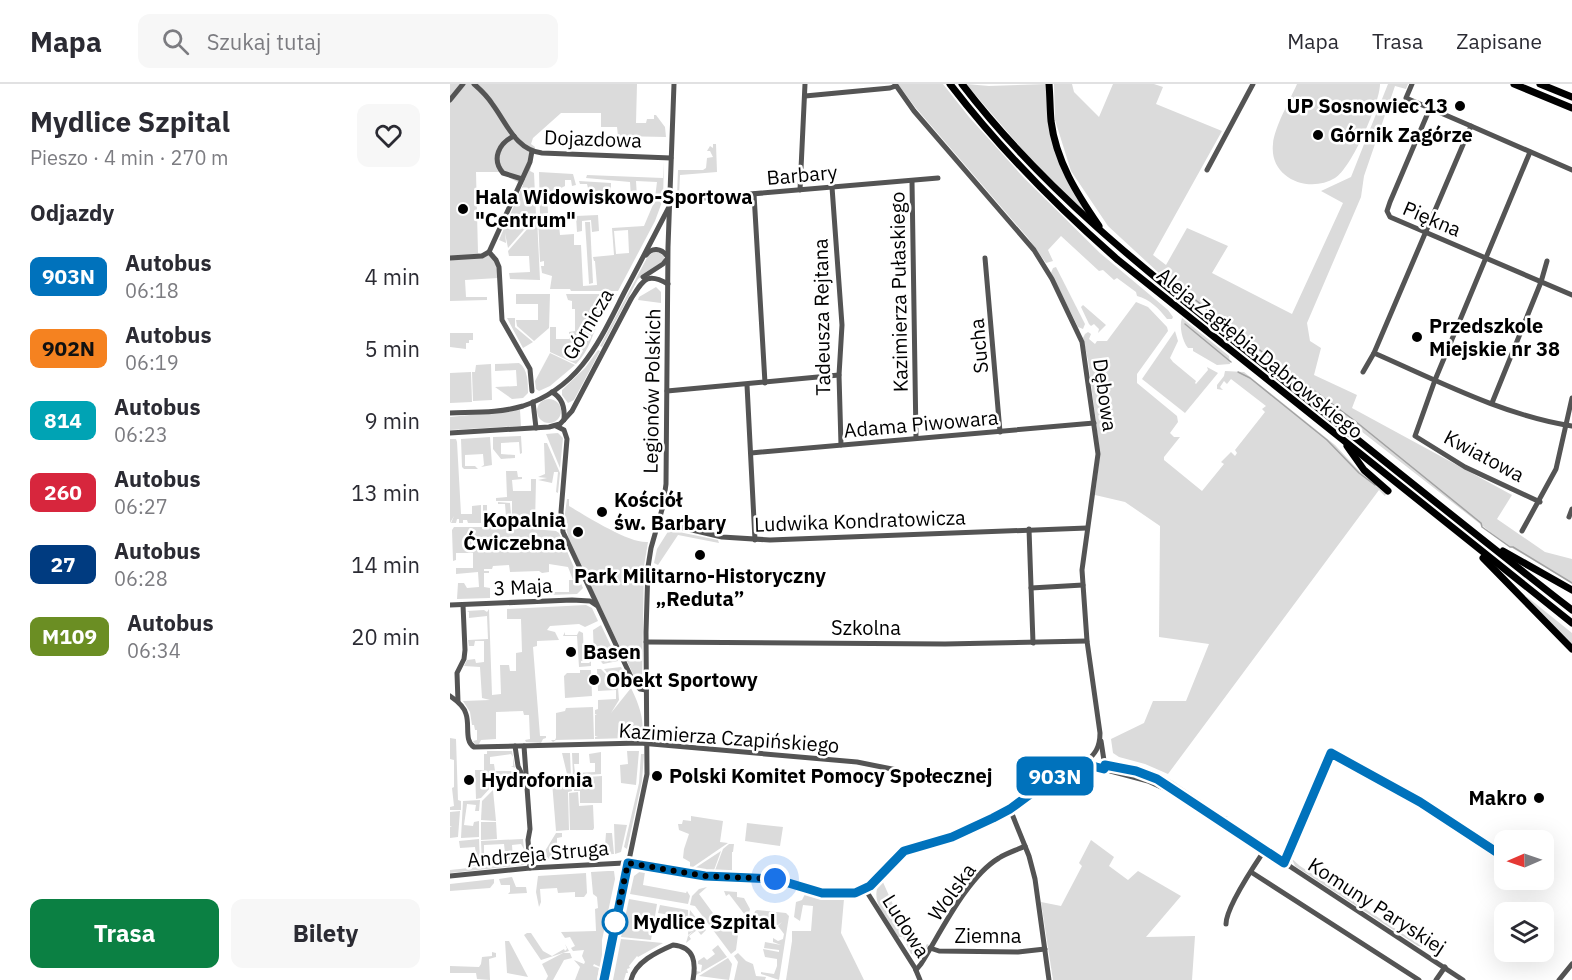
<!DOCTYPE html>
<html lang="pl">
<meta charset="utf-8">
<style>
:root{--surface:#fff;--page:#f7f7f7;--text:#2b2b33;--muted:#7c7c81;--line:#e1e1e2;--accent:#0b8043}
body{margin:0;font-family:"IBM Plex Sans",sans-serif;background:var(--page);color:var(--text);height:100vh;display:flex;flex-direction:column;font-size:22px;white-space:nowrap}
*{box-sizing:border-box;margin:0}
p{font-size:20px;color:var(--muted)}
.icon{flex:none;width:33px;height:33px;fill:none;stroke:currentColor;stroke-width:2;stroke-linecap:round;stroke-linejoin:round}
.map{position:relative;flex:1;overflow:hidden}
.details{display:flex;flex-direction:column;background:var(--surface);width:450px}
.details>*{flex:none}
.badge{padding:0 12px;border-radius:9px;font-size:21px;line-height:39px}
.needle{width:39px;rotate:268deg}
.controls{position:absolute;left:1044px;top:746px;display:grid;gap:12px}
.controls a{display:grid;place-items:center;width:60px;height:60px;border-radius:12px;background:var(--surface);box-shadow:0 6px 24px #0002;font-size:30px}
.you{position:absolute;width:30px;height:30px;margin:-15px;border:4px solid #fff;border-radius:50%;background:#1a73e8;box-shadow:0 0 0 9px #1a73e833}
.map>.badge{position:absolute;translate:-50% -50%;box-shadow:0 0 0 3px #fff}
h2{padding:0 30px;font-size:22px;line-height:54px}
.round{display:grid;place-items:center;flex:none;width:63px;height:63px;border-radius:12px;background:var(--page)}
.summary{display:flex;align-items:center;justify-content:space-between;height:102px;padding:0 30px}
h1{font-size:28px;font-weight:700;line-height:45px}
.primary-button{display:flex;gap:12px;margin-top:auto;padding:12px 30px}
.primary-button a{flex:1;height:69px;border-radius:12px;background:var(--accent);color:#fff;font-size:24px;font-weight:700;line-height:69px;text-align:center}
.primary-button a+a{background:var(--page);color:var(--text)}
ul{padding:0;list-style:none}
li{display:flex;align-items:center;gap:18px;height:72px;padding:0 30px}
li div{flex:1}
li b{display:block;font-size:22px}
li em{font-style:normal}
li .badge{min-width:66px;font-weight:700;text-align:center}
header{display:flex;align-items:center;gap:36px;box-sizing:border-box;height:84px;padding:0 30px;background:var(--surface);border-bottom:2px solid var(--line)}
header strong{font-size:28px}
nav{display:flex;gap:33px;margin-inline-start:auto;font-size:21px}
.search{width:420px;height:54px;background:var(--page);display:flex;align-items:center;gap:15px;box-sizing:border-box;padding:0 21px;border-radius:12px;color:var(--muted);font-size:22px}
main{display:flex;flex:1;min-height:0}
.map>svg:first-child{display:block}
</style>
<header>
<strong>Mapa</strong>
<div class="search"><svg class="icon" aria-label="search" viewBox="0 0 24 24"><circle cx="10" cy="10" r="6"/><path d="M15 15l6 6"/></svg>Szukaj tutaj</div>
<nav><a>Mapa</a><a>Trasa</a><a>Zapisane</a></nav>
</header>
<main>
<section class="details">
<div class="summary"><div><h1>Mydlice Szpital</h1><p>Pieszo · 4 min · 270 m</p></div><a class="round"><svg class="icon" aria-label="heart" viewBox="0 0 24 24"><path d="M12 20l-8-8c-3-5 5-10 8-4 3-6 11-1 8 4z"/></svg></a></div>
<h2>Odjazdy</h2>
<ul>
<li><span class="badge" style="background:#0072bc;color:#fff">903N</span><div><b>Autobus</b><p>06:18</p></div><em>4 min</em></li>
<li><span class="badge" style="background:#f58220;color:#111">902N</span><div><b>Autobus</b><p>06:19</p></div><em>5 min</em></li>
<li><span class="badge" style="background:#00a3b4;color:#fff">814</span><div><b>Autobus</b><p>06:23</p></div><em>9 min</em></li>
<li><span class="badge" style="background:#d7263d;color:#fff">260</span><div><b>Autobus</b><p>06:27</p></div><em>13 min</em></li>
<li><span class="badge" style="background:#003b80;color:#fff">27</span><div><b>Autobus</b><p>06:28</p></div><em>14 min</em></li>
<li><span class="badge" style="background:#6b8e23;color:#fff">M109</span><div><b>Autobus</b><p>06:34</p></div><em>20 min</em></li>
</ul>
<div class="primary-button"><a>Trasa</a><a>Bilety</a></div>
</section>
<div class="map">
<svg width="1122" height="896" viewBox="0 0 1122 896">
<rect width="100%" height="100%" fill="#fff"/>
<!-- green -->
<g fill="#dbdbdb" fill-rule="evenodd">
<polygon points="0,0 187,0 186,39 196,39 197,35 204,35 204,31 206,31 215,43 216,53 168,52 167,43 151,43 151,29 111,29 83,54 81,60 85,63 80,87 84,89 86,132 58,164 55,149 56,159 49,156 73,101 49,88 26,88 28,169 45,170 48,194 15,196 16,213 37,213 37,216 0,217"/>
<path d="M448,0H493L519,33L574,94L650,169L718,226L723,233L722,235H717C709,225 700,215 687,212L686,208L667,194L664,196L653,186L649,187L611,152L598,166L603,177L596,179L578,154L465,23Z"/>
<polygon points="516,0 539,2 598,0 603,55 642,135 591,87"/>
<polygon points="604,0 622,0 624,8 649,33 663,0 704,0 713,3 706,20 772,47 703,171 716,181 737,144 778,162 762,189 842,230 893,119 871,107 901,93 938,0 958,0 956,5 945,2 914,92 911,113 857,239 860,257 871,264 864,291 907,311 902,324 1062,411 1047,435 1095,468 1122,475 1122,499 1057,461 711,191 658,142 621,87 605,36"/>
<path d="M847,0H930C930,19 901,85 885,94C859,110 819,94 823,60C824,44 840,16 847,0Z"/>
<polygon points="263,60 266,60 267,88 230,91 229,112 227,112 228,86 253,86 256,84 257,74 263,73 260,67 257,67 260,62 263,64"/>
<polygon points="214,77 213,116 205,114 207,98 186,97 187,113 181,113 180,98 136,94 137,91 213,94"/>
<polygon points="89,88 123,90 126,101 122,102 121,96 115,96 115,102 97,111 98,129 90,130"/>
<polygon points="129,97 161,99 161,107 139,108 137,100 130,100"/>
<path d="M205,116L212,118L205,137L168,207H121L120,205H100L102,192L92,189L91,182H94V177L90,178L88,133L108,132L110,151L124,150V161H131L133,202L147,201L145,177H144L143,173L164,171L162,144L194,142ZM178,146L179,169L166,170L164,147Z"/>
<polygon points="148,131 149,147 142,148 141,136 132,137 132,147 127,148 126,132"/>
<polygon points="87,134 90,196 60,195 59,189 80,188 79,172 59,172 58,167"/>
<polygon points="135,138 140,138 143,199 139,200"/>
<polygon points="204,168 208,168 214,172 214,177 188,195 152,263 150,262 198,172"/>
<polygon points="606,183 635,240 633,245 628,243 601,189 603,184"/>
<polygon points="206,203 211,208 211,219 188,216 189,213"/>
<polygon points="66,210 100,210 99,244 84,257 67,242 66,236 88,236 88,220 66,220"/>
<path d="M116,210H167L153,232H151C143,248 140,266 126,280L100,268V243H106V255H119V248L125,247V225H122V217L118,216Z"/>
<polygon points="686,218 698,223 717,243 718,247 687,290 687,299 727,332 728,338 720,349 724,353 730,353 714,373 714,376 752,407 774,380 771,378 781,368 785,372 787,369 785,366 815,328 812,325 816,322 781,295 777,300 774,297 770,303 773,306 767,305 767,301 774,292 775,287 794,288 885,361 910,388 936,410 935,412 929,406 718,690 695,680 669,673 663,669 661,655 694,639 703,617 736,617 759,560 709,553 710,442 675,418 645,411 650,370 638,276 633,254 635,250 638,248 641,250 639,255 645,260 647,257 657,257"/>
<polygon points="633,221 656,241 648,249 649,245 644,240 641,242 639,240 631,223"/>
<polygon points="57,234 65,234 65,243 83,258 73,264"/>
<path d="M732,234L779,272L780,280L767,281L743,267V264H738C732,257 729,241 732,234Z"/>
<polygon points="725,247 728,257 720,274 723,278 746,297 745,299 746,300 758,286 757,283 768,289 735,329 692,295"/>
<polygon points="0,249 23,249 23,256 19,256 19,259 16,259 16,265 0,263"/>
<polygon points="148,266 150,267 124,316 118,319 112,311 112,306 135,284"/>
<polygon points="100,269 125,281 100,302 89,307 86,305 85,297"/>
<path d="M69,279C78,285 78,299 78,309L73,314L62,315L45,303L67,302L66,286L45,287V280Z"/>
<polygon points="41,280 42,316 23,317 22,288 25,288 26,281"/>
<polygon points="21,288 22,318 0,319 0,289"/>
<circle cx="99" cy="327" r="12"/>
<polygon points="70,326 71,342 0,346 0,333"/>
<polygon points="108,349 113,354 110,384 96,350"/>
<polygon points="71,352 72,369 70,370 69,358 51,359 51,370 65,371 65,374 51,375 43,365 43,353"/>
<polygon points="40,353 42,381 31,383 34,381 33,370 15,371 15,382 25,382 28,385 14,385 12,383 11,355"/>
<polygon points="0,355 6,355 7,358 11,430 22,430 22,422 31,421 31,439 18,439 17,436 13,436 13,439 9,439 9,435 7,435 6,439 1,439 4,432 0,439"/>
<polygon points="94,359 97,359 110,389 108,409 106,408 108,388 104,388 102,399 88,396 97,394 88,393 95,390"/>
<polygon points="56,387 67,387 68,393 72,393 72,395 62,396 63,407 81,407 81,395 86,395 85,442 55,440 62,431 62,417 46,417 46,414 57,413"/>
<path d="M117,415H119V422C136,432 180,460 198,458L194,482L192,596L191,599L187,598L120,460L114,436Z"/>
<polygon points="48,418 60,419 61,431 50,440 33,439 33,421 37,421 37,433 56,432 55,420 48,420"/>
<polygon points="4,443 61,443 106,447 109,449 133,504 127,510 98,511 98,508 119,508 119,496 123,496 118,483 99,480 99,488 92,489 89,487 60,488 59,481 43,482 42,485 34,485 34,487 39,487 39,489 34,489 34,503 40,504 40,514 7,515 8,499 14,499 17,504 29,503 28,488 6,490 6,484 23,484 23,469 6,469 6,476 3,477 2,446"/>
<polygon points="219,446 268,456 269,459 228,451 208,481 204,479 207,465"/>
<polygon points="1076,512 1122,549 1122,560 1094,533"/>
<polygon points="136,521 142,524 148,537 135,543 129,540 100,542 97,546 105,548 109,556 87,557 87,562 83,563 90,652 96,652 96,654 93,655 91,659 76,658 75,656 80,655 79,631 74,631 73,627 46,628 46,655 31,656 29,660 25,660 23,657 27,656 27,646 25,646 24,641 22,641 20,628 13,617 40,616 32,614 30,583 14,582 17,576 25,575 26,579 34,578 34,557 25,557 24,562 19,562 18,556 38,555 37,532 19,534 19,528 17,527 34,526 37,528 39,525 42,611 51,610 50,581 59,581 60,587 66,587 66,569 72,568 71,535 57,535 57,525"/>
<polygon points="151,541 168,577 153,580 147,573 144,574 143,546"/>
<polygon points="129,547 133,549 134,577 131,577 131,579 139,579 141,577 141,582 129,583 127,552 113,552 115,548 115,551 127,551"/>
<path d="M171,583L180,601C167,605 161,593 154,585Z"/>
<path d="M147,585H151L168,603L169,616L161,629L181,604C188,618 198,642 189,656H180L178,654L145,655V653H148L145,652V631L147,630H145V626L148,625V616L166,615V606L148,607Z"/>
<polygon points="130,586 141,586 142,612 115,614 114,592 117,589 130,589"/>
<polygon points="143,623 144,655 106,656 103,658 101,656 105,656 106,654 106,629 115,627 116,624"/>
<polygon points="0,654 6,655 8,716 11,717 11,726 0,726 0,723 4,722 2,704 4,703 4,676 0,675"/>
<polygon points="37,667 62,667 65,684 61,682 63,682 63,673 61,670 40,673 40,680 44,680 45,687 66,687 67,693 55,693 54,691 47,694 43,701 31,714 26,715 25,686 34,686 34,670 37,670"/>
<polygon points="177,667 189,667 186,701 171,699 170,681 178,680"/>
<polygon points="151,668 151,690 123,692 122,669 129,669 129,680 124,680 125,689 145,688 145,679 140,679 139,670"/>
<polygon points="112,669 120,669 121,693 118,696 101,696 97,694 90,694 90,691 117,690"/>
<polygon points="191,670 194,670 192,697 177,765 174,763 189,699"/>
<path d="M698,685L723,697L774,732H778L774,734C746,721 725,699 697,687Z"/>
<polygon points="152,692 152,719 130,719 130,707 124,707 124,694"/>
<polygon points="122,695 122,707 118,708 119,746 106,747 102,698 118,698"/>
<polygon points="43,706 46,737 31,736 32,717"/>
<polygon points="128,708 129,722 143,721 144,744 143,746 120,746 119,709"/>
<polygon points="30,716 29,727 25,727 26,721 17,720 14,741 23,742 24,738 29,737 29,753 11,754 13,717"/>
<polygon points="10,727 8,753 0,754 0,743 2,742 0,742 0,728"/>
<polygon points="241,732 273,737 270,758 278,759 240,785 240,778 233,774 234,765 239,750 229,746 228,740 232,740 233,736 241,737"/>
<polygon points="31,738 46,738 47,755 31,756"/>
<polygon points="297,739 333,743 330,762 295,757"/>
<polygon points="164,740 177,741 171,768 165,770"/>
<polygon points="106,749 112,749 112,753 107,754 107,762 112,762 113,774 88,775 87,772 95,767"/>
<polygon points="156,749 162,749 164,770 147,771 146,766 155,762"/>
<polygon points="29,755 30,781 21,782 20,772 26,771 25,763 10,764 9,757"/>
<polygon points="73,755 74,765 71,760 62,761 63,776 73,775 74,770 75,776 50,779 50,770 55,769 54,760 34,761 34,771 39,771 40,780 32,781 31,757"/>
<polygon points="641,756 664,773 659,782 678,796 688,787 731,812 696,853 745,852 742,896 603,896 591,818 611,822 632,782 629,779"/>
<polygon points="279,760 284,760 283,768 282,768 282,788 293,790 264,789 273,765"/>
<polygon points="271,767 263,789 242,786"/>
<polygon points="842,775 850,782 973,863 968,862 845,782"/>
<polygon points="76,778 74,781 0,789 0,786"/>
<polygon points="192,786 232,793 232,795 195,788 193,801 236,809 237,807 240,812 238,820 180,810 184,792"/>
<polygon points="158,787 164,787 165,795 152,856 152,873 150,883 144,880 143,882 149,884 147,896 125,896 130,883 124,876 134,880 135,878 132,872 134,866 123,867 121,864 125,862 120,853 115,854 111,848 146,847 145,825 148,824 147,813 143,810 141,788"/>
<polygon points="136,789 137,809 134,813 125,813 125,808 108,809 107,804 90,805 91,818 89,823 86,808 88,792"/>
<polygon points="62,793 66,803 76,803 77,809 58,810 60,808 60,801 51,801 49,795"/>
<polygon points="44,795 44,799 40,804 0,807 0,800"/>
<path d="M432,796L463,865H474L477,860L479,861L476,866L461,870L453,853H448C438,836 416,814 432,796Z"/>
<polygon points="257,803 249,810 271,840 280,833 276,838 280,842 295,831 279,810 276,812 274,807 287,808 287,813 294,814 300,825 297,838 289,843 286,866 281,870 245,822 240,821 242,812 249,805"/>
<polygon points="355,810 368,814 394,815 391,849 414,896 336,896 342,857 342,847 361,847 363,822 353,821 350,837 344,833 346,818 352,816"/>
<polygon points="179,815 207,820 201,856 171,853"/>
<polygon points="210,821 238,826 238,834 208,829"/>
<polygon points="240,826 253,843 246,845 254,843 256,846 251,851 247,846 239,852 241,855 236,859 238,852 245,846 238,851"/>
<polygon points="307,826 336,829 339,832 329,896 311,890 311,888 324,890 327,882 327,875 315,873 313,865 329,868 329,873 329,866 314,864 315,858 331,861 323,858 323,854 328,857 333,855 334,850 328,842 332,838 328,841 323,840 322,836 318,834 317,837 321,839 305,837 303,836 305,827"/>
<polygon points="77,849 81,849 93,867 102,872 114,865 115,867 117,865 115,860 119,867 91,876 74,851"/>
<polygon points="171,855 213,859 188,873 187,872 179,882 180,884 177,885 178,889 176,889 174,896 163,896"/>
<polygon points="55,857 59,857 78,893 57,889"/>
<polygon points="268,861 277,873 246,891 246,887 251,888 252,881 248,880 248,877 254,873 257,876 265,870 262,866"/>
<polygon points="42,868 46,869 46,873 39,875 40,896 27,895 26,889 0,889 0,882 29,883 31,880 32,873 42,872"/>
<polygon points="113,869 120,869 122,874 114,876 103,896 96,896 98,892 92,880"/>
<polygon points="288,869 296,877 303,880 306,892 316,893 315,896 284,896 288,878 284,872"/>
<polygon points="278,874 282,880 279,896 249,892"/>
</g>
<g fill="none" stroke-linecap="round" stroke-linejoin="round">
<!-- stream -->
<g stroke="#a2a2a2" stroke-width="1.5">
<polyline points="712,189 783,246 905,337 1031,439 1032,443 1060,463 1063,463 1122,499"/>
<polyline points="735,240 781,278"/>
<polyline points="788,288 800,294 877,356 909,389 925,401"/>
</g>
<!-- minor -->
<g stroke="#545454" stroke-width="5">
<path d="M24,0C31,6 38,13 43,21C57,40 66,66 92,69L221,74"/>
<path d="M445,0L464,27L584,166L602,195L632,258L648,370L632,486L637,557L650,649C650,664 645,670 634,680"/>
<polyline points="355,12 440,4 446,2"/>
<polyline points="0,16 13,0"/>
<polyline points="980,24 940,118 937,127 940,133 1122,211"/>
<polyline points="1021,42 1122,86"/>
<path d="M64,52C49,59 41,75 53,89L72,95"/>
<polyline points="1080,68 985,296 965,352 1015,383 1090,418"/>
<polyline points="757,86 803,0"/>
<polyline points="462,97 466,354"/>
<polyline points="382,103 392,241 389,291 391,361"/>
<polyline points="350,106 355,0"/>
<polyline points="304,110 315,299"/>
<polyline points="219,117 488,94"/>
<polyline points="39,168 46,176 49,183 52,236 80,285 82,307"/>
<path d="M196,171C202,163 211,164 217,172"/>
<polyline points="0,174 32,172 39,168 80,78 82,67"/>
<polyline points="535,174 550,348"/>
<polyline points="193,193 213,180 217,175"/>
<path d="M924,269C986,296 1055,332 1122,342"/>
<polyline points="913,288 924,269 1021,42 956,14 962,0"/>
<polyline points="297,301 305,456"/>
<polyline points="217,307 389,291"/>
<path d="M102,308C113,314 115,325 114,336"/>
<polyline points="83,318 86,344"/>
<polyline points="1042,319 1091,198 1097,177"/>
<path d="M0,329C24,328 50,329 73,322C130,303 149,258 174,209C189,181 204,152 219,123"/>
<polyline points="106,342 114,346 117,355 111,428 113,448 183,597 190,605 196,606"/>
<path d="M0,349L99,343L110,340L122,327L181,215C193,197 196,187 218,200"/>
<polyline points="301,369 644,339"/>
<polyline points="1119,433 1122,425"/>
<polyline points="208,438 272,453 320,456 637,444"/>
<polyline points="579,445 583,559"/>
<polyline points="1072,447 1106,385 1122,314"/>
<polyline points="581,504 633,501"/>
<polyline points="0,521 122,516 140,517 146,521"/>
<polyline points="196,558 495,560 637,557"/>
<path d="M0,612C6,616 14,622 16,630C20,641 14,657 24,663L190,659L407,678L447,686"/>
<polyline points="8,618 7,589 14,575 15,566 13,521"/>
<polyline points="651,657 655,683"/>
<polyline points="65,662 68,682 75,697"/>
<polyline points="74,662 80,745 78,756 80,784"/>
<path d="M655,681C683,687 702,690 726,707"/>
<polyline points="733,712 1013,896"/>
<polyline points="560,725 579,772 585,795 599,896"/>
<polyline points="801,788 969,896"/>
<polyline points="0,792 80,784 174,779 255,792 325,795 372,809 403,809 420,802 455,767 502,753 520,746 560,725 615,684 634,680 698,697 735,714"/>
<polyline points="415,805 465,884 470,896"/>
<path d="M776,840C776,823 804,782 814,767"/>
<polyline points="480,864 489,867 568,868 595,865"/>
<path d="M466,886L471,880C491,848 517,793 549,774C557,769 567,766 575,762"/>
<polyline points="154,896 197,690 196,548 198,483 201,464 213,422 216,400 218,163 224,0"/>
<path d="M181,896C185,878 207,868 223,861C245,863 246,879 243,896"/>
<polyline points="986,896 995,883"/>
<polyline points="1109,896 1122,880"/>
</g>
<!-- major -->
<g stroke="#000" stroke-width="7">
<path d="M500,0C550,65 606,122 668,176L1122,539"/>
<path d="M512,0C600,115 715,202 828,292C926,370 1023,449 1122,526"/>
<path d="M599,0C600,12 600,25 601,37C606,77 627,110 649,142"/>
<polyline points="1064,0 1122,24"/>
<polyline points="1090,0 1122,13"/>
<polyline points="897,362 914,386 938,407"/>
<polyline points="1053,467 1122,506"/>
<polyline points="1033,474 1122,565"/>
</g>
</g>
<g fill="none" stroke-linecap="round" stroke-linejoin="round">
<defs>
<polyline id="line" points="154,896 178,779 255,792 325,795 372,809 405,809 420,802 454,767 502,753 543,734 560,725 617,683 634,680 654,685 655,681 686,687 707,695 834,779 881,669 970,718 1054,773"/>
</defs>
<!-- line casing -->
<use href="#line" stroke="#fff" stroke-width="14"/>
<!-- line -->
<use href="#line" stroke="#0072bc" stroke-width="9"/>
<!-- walk -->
<polyline stroke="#000" stroke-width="6" stroke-dasharray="0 10.8" points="165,838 164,844 178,779 255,792 325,795"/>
</g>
<!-- markers -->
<g fill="#000" stroke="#fff" stroke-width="2">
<circle cx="1010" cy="22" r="6"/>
<circle cx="868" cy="51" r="6"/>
<circle cx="13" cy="125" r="6"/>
<circle cx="967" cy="253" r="6"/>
<circle cx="152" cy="428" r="6"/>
<circle cx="128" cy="448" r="6"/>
<circle cx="250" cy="471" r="6"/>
<circle cx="121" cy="568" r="6"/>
<circle cx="144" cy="596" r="6"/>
<circle cx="207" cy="692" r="6"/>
<circle cx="19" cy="696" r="6"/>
<circle cx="1089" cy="714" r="6"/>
</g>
<circle fill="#fff" stroke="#0072bc" stroke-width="3" cx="165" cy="838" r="12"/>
<g text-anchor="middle" stroke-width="5" stroke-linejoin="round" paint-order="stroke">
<!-- poi labels -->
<g font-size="20" font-weight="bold" fill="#000" stroke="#fff" text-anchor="start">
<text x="998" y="29" text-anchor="end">UP Sosnowiec 13</text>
<text x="880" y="58">Górnik Zagórze</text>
<text x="25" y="120">Hala Widowiskowo-Sportowa<tspan x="25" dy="23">"Centrum"</tspan></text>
<text x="979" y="249">Przedszkole<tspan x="979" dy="23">Miejskie nr 38</tspan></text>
<text x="164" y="423">Kościół<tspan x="164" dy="23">św. Barbary</tspan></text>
<text x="116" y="443" text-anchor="end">Kopalnia<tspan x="116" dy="23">Ćwiczebna</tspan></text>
<text x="250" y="499" text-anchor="middle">Park Militarno-Historyczny<tspan x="250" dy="23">„Reduta”</tspan></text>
<text x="133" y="575">Basen</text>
<text x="156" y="603">Obekt Sportowy</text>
<text x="219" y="699">Polski Komitet Pomocy Społecznej</text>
<text x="31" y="703">Hydrofornia</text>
<text x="1077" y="721" text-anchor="end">Makro</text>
</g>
<!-- street labels -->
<g font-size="20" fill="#000" stroke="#fff">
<text transform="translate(143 55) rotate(2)" y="7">Dojazdowa</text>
<text transform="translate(352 91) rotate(-5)" y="7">Barbary</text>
<text transform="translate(982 135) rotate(23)" y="7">Piękna</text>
<text transform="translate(449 208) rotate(-91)" y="7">Kazimierza Pułaskiego</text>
<text transform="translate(372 233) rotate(-91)" y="7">Tadeusza Rejtana</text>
<text transform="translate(138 240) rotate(-59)" y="7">Górnicza</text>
<text transform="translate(529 262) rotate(-95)" y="7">Sucha</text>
<text transform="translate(810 269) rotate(39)" y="7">Aleja Zagłębia Dąbrowskiego</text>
<text transform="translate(202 307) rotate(-89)" y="7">Legionów Polskich</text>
<text transform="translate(655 311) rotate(82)" y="7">Dębowa</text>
<text transform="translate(471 340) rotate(-5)" y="7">Adama Piwowara</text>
<text transform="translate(1034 372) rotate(28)" y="7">Kwiatowa</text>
<text transform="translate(410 437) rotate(-2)" y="7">Ludwika Kondratowicza</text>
<text transform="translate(73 503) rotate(-3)" y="7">3 Maja</text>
<text x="416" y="551">Szkolna</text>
<text transform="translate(279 654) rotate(4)" y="7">Kazimierza Czapińskiego</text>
<text transform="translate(88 770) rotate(-5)" y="7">Andrzeja Struga</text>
<text transform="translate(502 808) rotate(-54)" y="7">Wolska</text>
<text transform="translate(927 822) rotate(33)" y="7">Komuny Paryskiej</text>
<text transform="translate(456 842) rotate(58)" y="7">Ludowa</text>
<text x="538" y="859">Ziemna</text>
</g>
<!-- stop labels -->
<g font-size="20" font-weight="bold" fill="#000" stroke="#fff" text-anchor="start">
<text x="183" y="845">Mydlice Szpital</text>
</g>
</g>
</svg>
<div class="controls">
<a><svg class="needle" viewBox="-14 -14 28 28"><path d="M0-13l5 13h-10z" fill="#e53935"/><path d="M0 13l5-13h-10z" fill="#7c7c81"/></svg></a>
<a><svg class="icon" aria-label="layers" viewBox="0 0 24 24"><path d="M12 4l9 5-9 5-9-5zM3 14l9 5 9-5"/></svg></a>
</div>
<div class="you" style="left:325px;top:795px"></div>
<b class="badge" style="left:605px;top:692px;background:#0072bc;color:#fff">903N</b>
</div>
</main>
